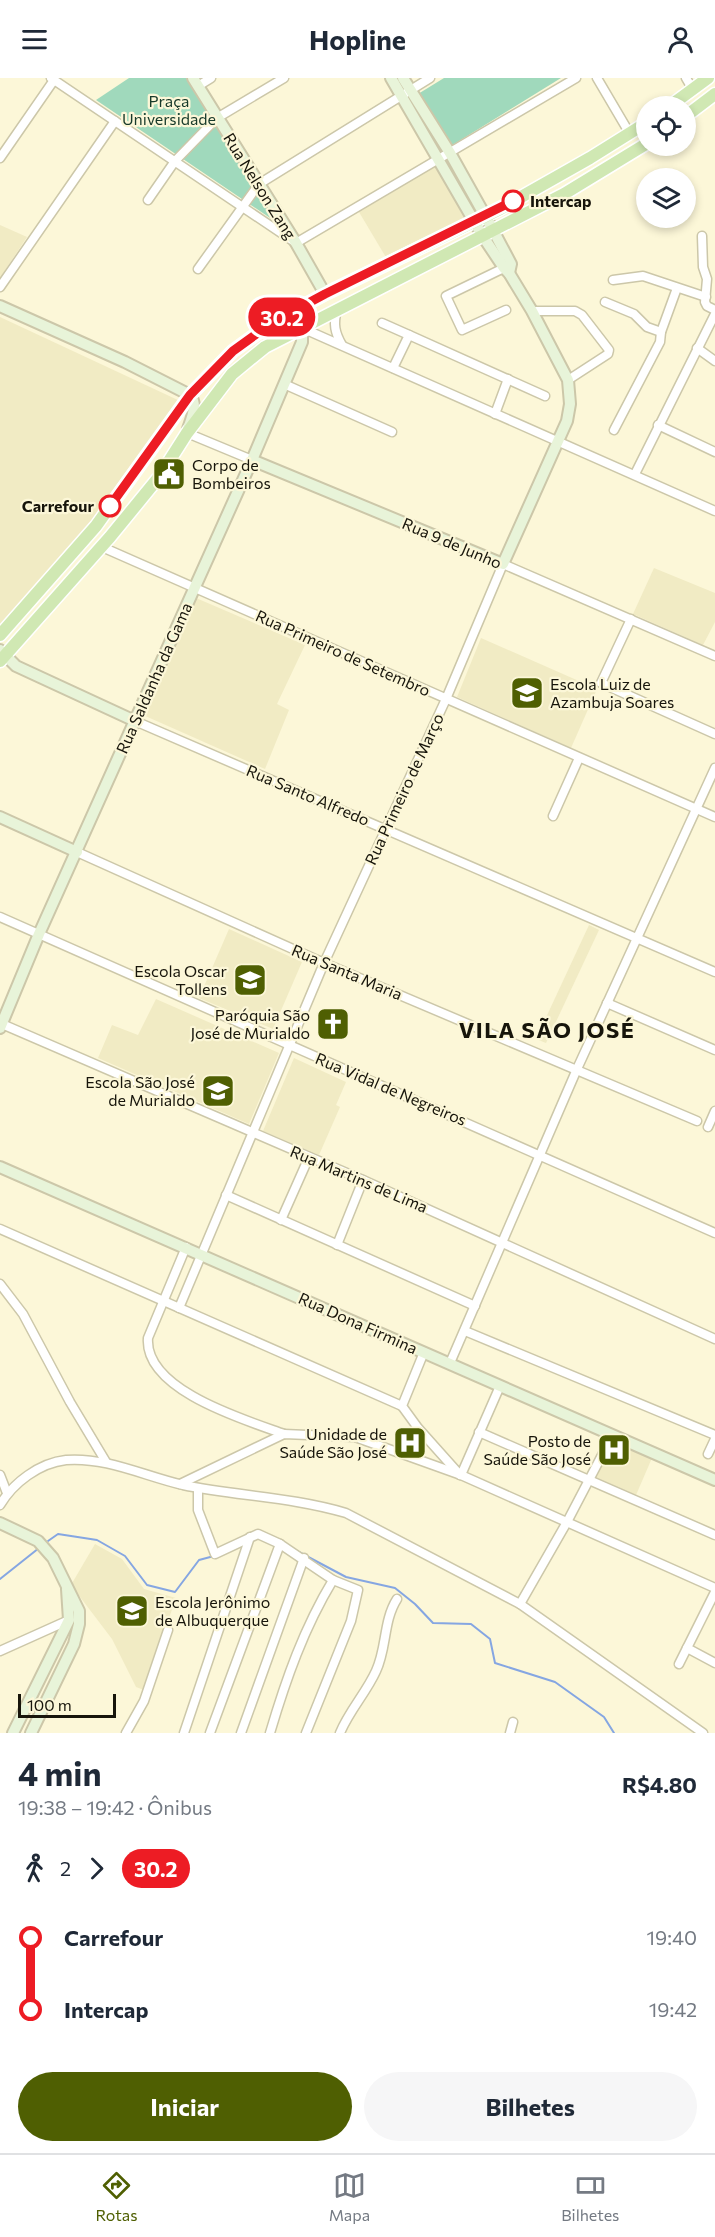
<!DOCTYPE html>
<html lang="pt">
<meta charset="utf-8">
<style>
:root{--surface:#fff;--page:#f6f6f7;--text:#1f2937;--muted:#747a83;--line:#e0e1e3;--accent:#4f5f02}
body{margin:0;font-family:Commissioner,sans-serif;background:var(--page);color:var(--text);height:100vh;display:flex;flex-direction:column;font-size:22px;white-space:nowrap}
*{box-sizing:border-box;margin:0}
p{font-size:20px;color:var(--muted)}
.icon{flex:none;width:33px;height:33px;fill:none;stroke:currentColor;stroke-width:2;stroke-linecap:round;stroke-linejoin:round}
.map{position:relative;height:1655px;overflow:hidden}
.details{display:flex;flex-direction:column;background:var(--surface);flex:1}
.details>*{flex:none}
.badge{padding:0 12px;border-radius:20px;font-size:21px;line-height:39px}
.fabs{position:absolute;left:636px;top:18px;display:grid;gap:12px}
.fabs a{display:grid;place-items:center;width:60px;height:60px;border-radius:50%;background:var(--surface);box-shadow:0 3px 9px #0003;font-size:30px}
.scale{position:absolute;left:18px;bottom:15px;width:98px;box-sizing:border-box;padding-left:6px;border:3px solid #17150b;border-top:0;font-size:16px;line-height:21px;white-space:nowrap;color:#17150b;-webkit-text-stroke:4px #fcf7d8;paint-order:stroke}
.map>.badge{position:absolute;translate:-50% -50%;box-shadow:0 0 0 3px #fff}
.legs{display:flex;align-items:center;gap:9px;height:66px;padding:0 18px;font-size:20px}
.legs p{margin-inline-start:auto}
.overview{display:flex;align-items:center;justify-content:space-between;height:102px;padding:0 18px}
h1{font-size:33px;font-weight:700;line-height:45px}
.action{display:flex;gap:12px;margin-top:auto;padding:12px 18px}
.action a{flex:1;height:69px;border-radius:36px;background:var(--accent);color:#fff;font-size:24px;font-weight:700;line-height:69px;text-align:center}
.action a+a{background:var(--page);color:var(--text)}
ul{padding:0 18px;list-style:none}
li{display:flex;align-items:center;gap:21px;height:72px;font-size:22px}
li i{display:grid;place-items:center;width:9px;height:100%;margin:0 8px;background:currentColor}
li i::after{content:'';width:15px;height:15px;margin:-8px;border:4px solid;border-radius:50%;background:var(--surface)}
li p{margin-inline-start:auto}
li:first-child i{background:linear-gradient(#0000 50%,currentColor 0)}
li:last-child i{background:linear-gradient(currentColor 50%,#0000 0)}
header{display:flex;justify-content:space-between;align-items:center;height:78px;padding:0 18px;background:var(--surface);font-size:27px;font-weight:700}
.menu{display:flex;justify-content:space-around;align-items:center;height:84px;border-top:2px solid var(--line);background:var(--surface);font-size:16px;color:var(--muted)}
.menu a{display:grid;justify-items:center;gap:3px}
.menu .current{color:var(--accent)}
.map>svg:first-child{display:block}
</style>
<header><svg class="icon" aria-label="menu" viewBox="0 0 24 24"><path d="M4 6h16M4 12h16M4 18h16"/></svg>Hopline<svg class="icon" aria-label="person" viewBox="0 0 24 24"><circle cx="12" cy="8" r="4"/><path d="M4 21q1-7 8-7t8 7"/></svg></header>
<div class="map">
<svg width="715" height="1655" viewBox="0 0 715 1655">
<rect width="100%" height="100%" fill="#fcf7d8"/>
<!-- built -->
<g fill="#f1ebc4">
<polygon points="434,82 469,140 387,181 356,129"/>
<polygon points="0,147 27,159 0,200"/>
<polygon points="0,239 180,323 114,420 2,549 0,548"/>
<polygon points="654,490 715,515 715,544 703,567 633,536"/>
<polygon points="196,520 305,567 277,626 289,632 265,691 143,637"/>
<polygon points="481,560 597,611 571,670 457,619"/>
<polygon points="589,847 599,852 546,965 536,961"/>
<polygon points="229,851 302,884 273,951 199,920"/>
<polygon points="156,921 279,975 249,1046 98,980 112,947 138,957"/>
<polygon points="294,980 346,1004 336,1027 340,1029 319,1077 263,1053"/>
<polygon points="613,1363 652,1380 636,1417 596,1400"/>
<polygon points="95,1466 122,1481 144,1511 176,1520 144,1612 136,1609 112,1561 71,1507"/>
</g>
<!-- green -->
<g fill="#a0d9bc">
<polygon points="129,0 186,0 276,144 96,22"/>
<polygon points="444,0 561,0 451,68 418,16"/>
</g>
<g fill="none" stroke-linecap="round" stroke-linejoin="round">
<!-- stream -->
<g stroke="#85a6e2" stroke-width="2">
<polyline points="48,1463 58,1456 97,1462 125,1478 147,1507 175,1514 199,1482 214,1478"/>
<polyline points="297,1473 346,1499 395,1510 415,1526 433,1545 471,1546 490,1561 495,1585 555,1604 604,1639 614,1655"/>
<polyline points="0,1501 39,1470"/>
</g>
<defs>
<g id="street">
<polyline points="51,0 296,165 576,0"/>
<polyline points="597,0 630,56"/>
<polyline points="686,0 693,12"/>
<polyline points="198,8 211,0"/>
<polyline points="0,80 54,2"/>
<polyline points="148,122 175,83 217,40 284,0"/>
<polyline points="702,158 703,189 707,201 705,224 707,228 715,232"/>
<polyline points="198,191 259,106 430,0"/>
<polyline points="613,202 643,198 706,219"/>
<polyline points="0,209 115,43"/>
<polyline points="605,224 634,236 647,249 661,254"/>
<path d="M337,232C333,246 335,255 342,267"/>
<polyline points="506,232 462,252 446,218 508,188"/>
<polyline points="532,233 575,233 582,237 609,272 608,276 568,302"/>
<polyline points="382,245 409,257 393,290"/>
<polyline points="302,250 715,433"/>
<polyline points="409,257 545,318"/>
<polyline points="697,270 715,283"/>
<polyline points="284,306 392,354"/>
<polyline points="495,336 508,301"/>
<polyline points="658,347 715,374"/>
<polyline points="614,352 660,264 661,254 677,210"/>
<polyline points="187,355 252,382"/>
<polyline points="635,396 715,236"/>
<polyline points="102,469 715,739"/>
<polyline points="631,541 601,605 715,656"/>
<polyline points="135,643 715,894"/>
<polyline points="553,738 579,680"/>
<polyline points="77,774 324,885 697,1043"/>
<polyline points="0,839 715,1155"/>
<polyline points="607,925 715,972"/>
<polyline points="2,946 363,1102 715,1261"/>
<polyline points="708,1049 715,1033"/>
<polyline points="226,1117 475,1228"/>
<polyline points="281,1142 309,1079"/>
<polyline points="0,1151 402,1328"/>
<polyline points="337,1167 363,1102"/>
<path d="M186,1169L148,1260C144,1312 245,1342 284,1356"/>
<polyline points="0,1206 23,1236 70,1324 106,1384"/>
<polyline points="179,1230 324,885 446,621 503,486 715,578"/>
<polyline points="465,1253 715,1357"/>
<polyline points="424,1274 402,1328 418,1350 460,1397"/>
<polyline points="450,1285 577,991 715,690"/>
<polyline points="479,1354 715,1457"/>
<polyline points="708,1376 715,1361"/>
<polyline points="0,1397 7,1415"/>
<polyline points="461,1397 500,1308"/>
<polyline points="180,1406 284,1356 355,1359 461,1397 715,1510"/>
<polyline points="198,1410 198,1432 215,1476 258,1456 280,1466 333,1502 358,1512 351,1543 306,1655"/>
<path d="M0,1427C13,1405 39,1385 66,1382C107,1379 144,1398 183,1407C237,1418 292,1419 346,1435L520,1526L703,1655"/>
<polyline points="520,1526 567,1444 612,1358"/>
<polyline points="687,1570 715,1585"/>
<polyline points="0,1573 69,1542"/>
<polyline points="679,1586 715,1514"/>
<polyline points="126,1655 144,1623 168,1552"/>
<polyline points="184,1655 250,1459"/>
<polyline points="210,1655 280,1466"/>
<polyline points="241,1655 304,1480"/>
<path d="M270,1655C286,1601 304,1550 333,1502"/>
<path d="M340,1655C349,1633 366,1615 376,1593C387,1570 383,1543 397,1521"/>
<polyline points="510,1655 513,1644"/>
</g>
<g id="secondary">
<polyline points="193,0 296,165 325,216"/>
<polyline points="403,0 450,75 493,152 511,186 509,195"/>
<path d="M0,228L125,284L190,317C198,327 192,339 188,351"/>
<polyline points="252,382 503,486 567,343 570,326 568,302 532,233 509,195 504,190 482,157 391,0"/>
<polyline points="0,572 16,588 135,643"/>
<polyline points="0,739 77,774"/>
<polyline points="0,950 39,856 252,382 302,264 302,250"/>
<polyline points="0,1089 715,1402"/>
<polyline points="0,1445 38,1463 53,1480 79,1533 79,1546 74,1566 31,1655"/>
<polyline points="13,1655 69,1542 67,1511"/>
</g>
<g id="primary">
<polyline points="670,28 708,0"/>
<polyline points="686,38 715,16"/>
<polyline points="0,557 96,448 190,317 233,273 273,244 325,216 500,131 590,80 646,45"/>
<polyline points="0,583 110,459 159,399 187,355 232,296 265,269 564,116 646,66"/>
</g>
</defs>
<!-- street casing -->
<use href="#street" stroke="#ccc7a9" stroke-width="11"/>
<!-- secondary casing -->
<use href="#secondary" stroke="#ccc7a9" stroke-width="14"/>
<!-- primary casing -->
<use href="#primary" stroke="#fff" stroke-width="15"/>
<!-- street -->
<use href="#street" stroke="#fff" stroke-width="8"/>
<!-- secondary -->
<use href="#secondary" stroke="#e8f4d9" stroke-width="10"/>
<!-- primary -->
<use href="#primary" stroke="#d0e8b3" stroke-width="12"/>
</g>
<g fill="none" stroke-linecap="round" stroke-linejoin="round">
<defs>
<polyline id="line-1" points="110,428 190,317 233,273 273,244 325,216 513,123"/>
</defs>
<!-- line-1 casing -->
<use href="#line-1" stroke="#fff" stroke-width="14"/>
<!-- line-1 -->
<use href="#line-1" stroke="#ed1c24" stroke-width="9"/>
</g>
<!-- icons -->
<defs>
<symbol id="civic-square" viewBox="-11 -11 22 22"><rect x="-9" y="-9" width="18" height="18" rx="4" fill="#4f5f02" stroke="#fcf7d8"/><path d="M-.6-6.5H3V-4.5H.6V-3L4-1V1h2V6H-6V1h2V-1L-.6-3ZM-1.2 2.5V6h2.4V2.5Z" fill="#fff"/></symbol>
<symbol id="school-square" viewBox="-11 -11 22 22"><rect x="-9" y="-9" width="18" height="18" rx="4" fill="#4f5f02" stroke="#fcf7d8"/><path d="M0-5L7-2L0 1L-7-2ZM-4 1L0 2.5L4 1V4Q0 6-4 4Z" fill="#fff"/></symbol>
<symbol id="church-square" viewBox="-11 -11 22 22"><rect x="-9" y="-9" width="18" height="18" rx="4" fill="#4f5f02" stroke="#fcf7d8"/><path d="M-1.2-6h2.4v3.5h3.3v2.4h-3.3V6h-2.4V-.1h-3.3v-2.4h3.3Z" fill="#fff"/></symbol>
<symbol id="hospital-square" viewBox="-11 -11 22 22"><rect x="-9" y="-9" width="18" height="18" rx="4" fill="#4f5f02" stroke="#fcf7d8"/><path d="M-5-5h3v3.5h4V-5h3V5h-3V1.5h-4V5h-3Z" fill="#fff"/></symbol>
</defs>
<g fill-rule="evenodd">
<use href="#civic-square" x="150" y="377" width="38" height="38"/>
<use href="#school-square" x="508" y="596" width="38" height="38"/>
<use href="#school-square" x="231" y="883" width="38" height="38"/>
<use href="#church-square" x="314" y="927" width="38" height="38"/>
<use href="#school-square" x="199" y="994" width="38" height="38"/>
<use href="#hospital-square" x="391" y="1346" width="38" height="38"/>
<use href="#hospital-square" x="595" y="1353" width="38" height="38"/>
<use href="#school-square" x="113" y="1514" width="38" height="38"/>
</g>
<!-- markers -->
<g fill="#fff" stroke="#ed1c24" stroke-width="3">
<circle cx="513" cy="123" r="10"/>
<circle cx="110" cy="428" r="10"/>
</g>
<g text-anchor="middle" stroke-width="4.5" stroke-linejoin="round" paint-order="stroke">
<!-- park labels -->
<g font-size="16" fill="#173a2a" stroke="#fcf7d8">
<text x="169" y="29">Praça<tspan x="169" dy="18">Universidade</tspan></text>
</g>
<!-- street labels -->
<g font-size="16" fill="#17150b" stroke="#fcf7d8">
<text transform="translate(260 108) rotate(58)" y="6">Rua Nelson Zang</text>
<text transform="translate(452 465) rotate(23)" y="6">Rua 9 de Junho</text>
<text transform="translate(343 575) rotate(24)" y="6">Rua Primeiro de Setembro</text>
<text transform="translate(154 600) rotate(-66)" y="6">Rua Saldanha da Gama</text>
<text transform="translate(404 711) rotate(-65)" y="6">Rua Primeiro de Março</text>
<text transform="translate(308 717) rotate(23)" y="6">Rua Santo Alfredo</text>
<text transform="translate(347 894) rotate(23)" y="6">Rua Santa Maria</text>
<text transform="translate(391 1011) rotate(23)" y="6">Rua Vidal de Negreiros</text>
<text transform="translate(359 1101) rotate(23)" y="6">Rua Martins de Lima</text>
<text transform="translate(358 1245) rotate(24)" y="6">Rua Dona Firmina</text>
</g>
<!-- stop labels -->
<g font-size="16" font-weight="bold" fill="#17150b" stroke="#fcf7d8" text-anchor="start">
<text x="530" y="129">Intercap</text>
<text x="94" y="434" text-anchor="end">Carrefour</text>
</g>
<!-- poi labels -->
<g font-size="16" fill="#17150b" stroke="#fcf7d8" text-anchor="end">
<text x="192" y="393" text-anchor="start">Corpo de<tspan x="192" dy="18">Bombeiros</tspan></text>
<text x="550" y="612" text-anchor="start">Escola Luiz de<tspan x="550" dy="18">Azambuja Soares</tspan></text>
<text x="227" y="899">Escola Oscar<tspan x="227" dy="18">Tollens</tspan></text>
<text x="310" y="943">Paróquia São<tspan x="310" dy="18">José de Murialdo</tspan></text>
<text x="195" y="1010">Escola São José<tspan x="195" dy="18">de Murialdo</tspan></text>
<text x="387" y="1362">Unidade de<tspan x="387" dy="18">Saúde São José</tspan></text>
<text x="591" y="1369">Posto de<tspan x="591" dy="18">Saúde São José</tspan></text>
<text x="155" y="1530" text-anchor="start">Escola Jerônimo<tspan x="155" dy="18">de Albuquerque</tspan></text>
</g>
<!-- district labels -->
<g font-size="22" font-weight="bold" letter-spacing="1.5" fill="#17150b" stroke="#fcf7d8">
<text x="547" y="960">VILA SÃO JOSÉ</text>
</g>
</g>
</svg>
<div class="fabs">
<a><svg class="icon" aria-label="locate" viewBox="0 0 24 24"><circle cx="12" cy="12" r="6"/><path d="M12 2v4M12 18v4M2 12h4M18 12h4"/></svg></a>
<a><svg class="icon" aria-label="layers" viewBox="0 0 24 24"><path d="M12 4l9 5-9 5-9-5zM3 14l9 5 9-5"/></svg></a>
</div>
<div class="scale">100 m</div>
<b class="badge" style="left:282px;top:239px;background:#ed1c24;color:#fff">30.2</b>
</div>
<section class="details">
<div class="overview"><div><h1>4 min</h1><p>19:38 – 19:42 · Ônibus</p></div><b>R$4.80</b></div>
<div class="legs"><svg class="icon" aria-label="walk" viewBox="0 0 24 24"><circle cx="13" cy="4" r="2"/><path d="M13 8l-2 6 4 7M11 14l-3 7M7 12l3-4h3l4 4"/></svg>2<svg class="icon" aria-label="forward" viewBox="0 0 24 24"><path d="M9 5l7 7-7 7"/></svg><b class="badge" style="background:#ed1c24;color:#fff">30.2</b></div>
<ul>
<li><i style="color:#ed1c24"></i><b>Carrefour</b><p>19:40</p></li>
<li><i style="color:#ed1c24"></i><b>Intercap</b><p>19:42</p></li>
</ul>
<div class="action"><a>Iniciar</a><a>Bilhetes</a></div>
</section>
<nav class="menu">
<a class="current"><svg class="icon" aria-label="directions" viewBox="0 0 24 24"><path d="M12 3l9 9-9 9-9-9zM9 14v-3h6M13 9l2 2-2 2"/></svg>Rotas</a>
<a><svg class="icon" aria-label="map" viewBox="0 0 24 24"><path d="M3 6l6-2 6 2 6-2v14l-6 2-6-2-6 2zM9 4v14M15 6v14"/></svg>Mapa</a>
<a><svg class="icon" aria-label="tickets" viewBox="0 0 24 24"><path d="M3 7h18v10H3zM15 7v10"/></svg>Bilhetes</a>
</nav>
